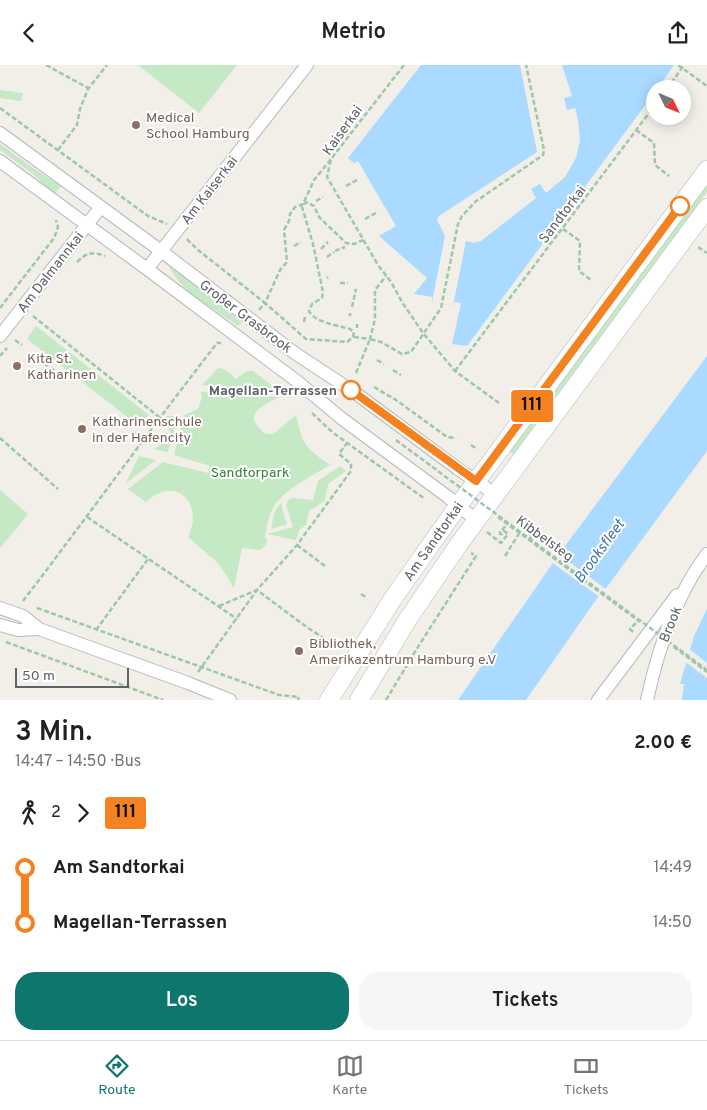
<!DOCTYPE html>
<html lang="de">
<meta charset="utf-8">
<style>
:root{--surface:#fff;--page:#f6f6f6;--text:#202124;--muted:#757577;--line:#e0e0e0;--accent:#0f766e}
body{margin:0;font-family:Overpass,sans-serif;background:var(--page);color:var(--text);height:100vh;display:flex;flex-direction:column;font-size:19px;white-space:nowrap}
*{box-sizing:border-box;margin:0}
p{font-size:16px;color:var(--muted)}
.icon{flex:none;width:28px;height:28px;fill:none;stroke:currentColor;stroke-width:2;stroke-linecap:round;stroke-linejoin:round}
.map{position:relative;height:635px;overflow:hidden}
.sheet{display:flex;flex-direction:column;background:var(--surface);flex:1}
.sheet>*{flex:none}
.badge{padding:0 10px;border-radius:4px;font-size:18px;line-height:32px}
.needle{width:32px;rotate:133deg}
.fabs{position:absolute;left:646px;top:15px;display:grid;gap:10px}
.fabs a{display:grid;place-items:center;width:45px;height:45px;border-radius:50%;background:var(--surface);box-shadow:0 2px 12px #0003;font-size:25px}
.scale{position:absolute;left:15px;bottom:12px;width:114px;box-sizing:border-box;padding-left:5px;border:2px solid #5f6368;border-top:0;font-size:14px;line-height:18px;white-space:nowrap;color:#5f6368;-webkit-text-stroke:4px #fff;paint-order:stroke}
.map>.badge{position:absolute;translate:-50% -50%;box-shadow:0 0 0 2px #fff}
.legs{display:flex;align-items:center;gap:8px;height:55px;padding:0 15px;font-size:16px}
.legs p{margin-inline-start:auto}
.summary{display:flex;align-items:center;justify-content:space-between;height:85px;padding:0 15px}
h1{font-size:28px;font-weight:600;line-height:38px}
.action{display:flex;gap:10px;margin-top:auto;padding:10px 15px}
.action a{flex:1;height:58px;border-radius:20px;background:var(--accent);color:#fff;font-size:20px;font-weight:600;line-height:58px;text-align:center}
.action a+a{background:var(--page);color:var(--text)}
ul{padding:0 15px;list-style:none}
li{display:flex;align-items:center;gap:18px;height:55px;font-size:19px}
li i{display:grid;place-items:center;width:8px;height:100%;margin:0 6px;background:currentColor}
li i::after{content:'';width:12px;height:12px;margin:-6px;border:4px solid;border-radius:50%;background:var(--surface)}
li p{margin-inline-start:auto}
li:first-child i{background:linear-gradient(#0000 50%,currentColor 0)}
li:last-child i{background:linear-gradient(currentColor 50%,#0000 0)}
header{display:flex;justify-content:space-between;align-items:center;height:65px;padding:0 15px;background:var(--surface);font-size:22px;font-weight:600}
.menu{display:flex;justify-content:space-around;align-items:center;height:70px;border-top:1px solid var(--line);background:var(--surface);font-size:14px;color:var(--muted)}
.menu a{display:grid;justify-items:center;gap:2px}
.menu .current{color:var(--accent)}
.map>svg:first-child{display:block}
</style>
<header><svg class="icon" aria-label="back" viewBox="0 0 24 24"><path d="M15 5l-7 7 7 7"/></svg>Metrio<svg class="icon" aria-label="share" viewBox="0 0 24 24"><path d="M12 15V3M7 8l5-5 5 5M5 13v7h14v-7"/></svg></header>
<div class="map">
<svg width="707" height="635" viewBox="0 0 707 635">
<rect width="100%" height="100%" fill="#f1efe8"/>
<!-- green -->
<g fill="#c5e8c5">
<polygon points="138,0 237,0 199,48"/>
<polygon points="0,25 23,28 21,36 0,33"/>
<polygon points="0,79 36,105 61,121 54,129 33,109 0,85"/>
<polygon points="707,118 707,127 513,389 509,386"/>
<path d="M169,201C194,219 217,239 242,258L238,261C213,242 183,230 169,201Z"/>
<polygon points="36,261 149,350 139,361 27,274"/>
<polygon points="221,303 227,306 236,314 247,306 253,306 279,326 202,320 217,304"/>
<path d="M201,327L279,332C262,341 240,350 266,369H273L296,350C303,381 304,381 330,400C312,411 281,426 272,445C268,453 267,463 265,472L267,474L266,480L260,485L242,483L234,523L219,499L188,472C205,438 175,409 146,437L128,424L163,397L208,408L210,401L174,390L184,350L198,344L202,332Z"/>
<polygon points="166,351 178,351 168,387 154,384 171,373"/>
<polygon points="139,391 156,395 125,419"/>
<polygon points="340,401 346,406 328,419 325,436 309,446 306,460 299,465 296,475 267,469 293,462 286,440 288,435 293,433 313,435 318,416"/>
<polygon points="0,425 28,449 1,482 0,481"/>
<polygon points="282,437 282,443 287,459 271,464 275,446"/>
</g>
<!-- water -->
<g fill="#aadaff">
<polygon points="421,0 674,0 657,24 655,24 655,27 467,281 452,279 461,238 454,237 453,241 432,237 432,232 414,229 427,213 379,171 396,161 358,96 354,98 348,93"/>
<polygon points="707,291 707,386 607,522 598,532 526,635 458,635 559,489"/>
<polygon points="707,544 707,635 682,635 684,619 680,619 694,571"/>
</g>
<!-- pier -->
<g fill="#f1efe8">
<polygon points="520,0 562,0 572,31 564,33 567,45 575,43 578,55 580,75 576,93 565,112 546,128 540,119 531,124 536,133 481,176 474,178 466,176 453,241 432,237 445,171 437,155 439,151 537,87"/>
<polygon points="557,488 559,489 607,525 601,533 551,497"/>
<polygon points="688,583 707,598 707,613 684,596"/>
</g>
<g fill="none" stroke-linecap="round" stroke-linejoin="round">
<defs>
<g id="minor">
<polyline points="0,68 161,186 296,289 354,327 458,404 495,429"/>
<polyline points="0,96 147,204 298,317 341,353 448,432 476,455"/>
<polyline points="147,204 307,0"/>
<polyline points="0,271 100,143"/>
<polyline points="0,543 23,551 39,564 188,618 230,635"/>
<polyline points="0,560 18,565 39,564"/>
<polyline points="598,635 677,530"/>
<path d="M647,635C658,584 675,531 707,489"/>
</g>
<g id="secondary">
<polyline points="329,635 394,532 458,441 707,105"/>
<polyline points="359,635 408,554 459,479 707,143"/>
</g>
</defs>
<!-- minor casing -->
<use href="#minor" stroke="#b5b8bc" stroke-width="14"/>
<!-- secondary casing -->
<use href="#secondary" stroke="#b6babf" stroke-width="19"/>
<!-- path -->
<g stroke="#9cc7a9" stroke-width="2.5" stroke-dasharray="5 2.5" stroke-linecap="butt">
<polyline points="46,0 88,23"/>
<polyline points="404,0 331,94 327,112 378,200 391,217 402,237 423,268 455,306 499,338"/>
<polyline points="678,0 707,21"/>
<polyline points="667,24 684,0"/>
<polyline points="0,43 148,151 167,159"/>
<polyline points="636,65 654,78 655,100 669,111"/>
<polyline points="58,85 77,60 80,44 88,24 107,0"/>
<polyline points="346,121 357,115"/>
<polyline points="316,136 323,132"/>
<polyline points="365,154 376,148"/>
<polyline points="563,164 580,176 579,206 591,215"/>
<polyline points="187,174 198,185 265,238 280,205 287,197 284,165 289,156 290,149 295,142 303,139 314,115 331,94"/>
<polyline points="294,181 301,177"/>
<polyline points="698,182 707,188"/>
<polyline points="321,184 328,177"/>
<polyline points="335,186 345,182"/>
<polyline points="327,192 334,187"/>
<path d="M77,197C86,188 92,186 105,191"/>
<polyline points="327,213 328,212"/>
<polyline points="340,218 348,218"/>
<polyline points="352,242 356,224"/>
<polyline points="0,243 54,173 58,162 56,155"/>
<path d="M259,245L265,238L306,274L347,277L353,272L354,267L350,264C338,260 315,258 309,246L312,239L322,233L323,227L313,179L302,142L306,137L314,141L319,152L346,178L354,179L363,175"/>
<polyline points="33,251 159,352"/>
<polyline points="350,251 350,248"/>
<polyline points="304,257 305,252"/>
<polyline points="357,263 357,259"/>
<polyline points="354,272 370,274 375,254 375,225 386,211"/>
<polyline points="15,275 22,280"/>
<polyline points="0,291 7,283"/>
<polyline points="377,295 384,299"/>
<polyline points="44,298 66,314"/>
<polyline points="393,305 401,310"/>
<polyline points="455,306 655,40"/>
<polyline points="356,308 370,274 381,277 402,289 411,287 441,243 458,159 462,151 475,137 543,90 544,85 526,0"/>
<polyline points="374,322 396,335 447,372 456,373"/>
<polyline points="312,348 332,367 425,434"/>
<polyline points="135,367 143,374"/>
<polyline points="0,373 58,424"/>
<polyline points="471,380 477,384"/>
<polyline points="87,452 237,554"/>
<polyline points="498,452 640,557"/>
<polyline points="487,467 501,478 508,469 504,466 502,469 500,469 500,466 502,465"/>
<polyline points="530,474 533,470"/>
<polyline points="297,480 325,501"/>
<polyline points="361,529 367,533"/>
<path d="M23,536C88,451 151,363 217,278H221"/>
<polyline points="219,541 257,525 308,563 335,580"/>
<polyline points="37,543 279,630 299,632 298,635"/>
<polyline points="96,565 148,494"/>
<polyline points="633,567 630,564 638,556"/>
<polyline points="6,577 163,635"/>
<polyline points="674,582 707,607"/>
<polyline points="198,607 257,525 297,480 351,406 351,399 339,389 347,378"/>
<polyline points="386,635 416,585 476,491 471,488"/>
</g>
<!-- minor -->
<use href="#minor" stroke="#fff" stroke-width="12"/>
<!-- secondary -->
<use href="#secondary" stroke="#fff" stroke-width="18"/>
<!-- path-bridge -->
<g stroke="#9cc7a9" stroke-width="2.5" stroke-dasharray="5 2.5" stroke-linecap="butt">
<polyline points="396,375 707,605"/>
<polyline points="502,465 508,458"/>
<polyline points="505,491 520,467"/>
</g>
</g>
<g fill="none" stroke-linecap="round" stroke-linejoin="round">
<defs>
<polyline id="line-1" points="351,325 476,416 680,141"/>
</defs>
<!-- line-1 casing -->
<use href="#line-1" stroke="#fff" stroke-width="11"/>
<!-- line-1 -->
<use href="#line-1" stroke="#f58220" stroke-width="8"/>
</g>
<!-- markers -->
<g fill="#8d6e63" stroke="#fff" stroke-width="2">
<circle cx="136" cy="60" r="5"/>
<circle cx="17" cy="301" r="5"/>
<circle cx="82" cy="364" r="5"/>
<circle cx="299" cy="586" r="5"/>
</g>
<g fill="#fff" stroke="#f58220" stroke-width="2.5">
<circle cx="680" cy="141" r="9"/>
<circle cx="351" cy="325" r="9"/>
</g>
<g text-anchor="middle" stroke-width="4" stroke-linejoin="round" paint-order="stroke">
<!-- education labels -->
<g font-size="14" fill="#785e54" stroke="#fff" text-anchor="start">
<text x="146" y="57">Medical<tspan x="146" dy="16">School Hamburg</tspan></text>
<text x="27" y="298">Kita St.<tspan x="27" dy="16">Katharinen</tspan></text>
<text x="92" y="361">Katharinenschule<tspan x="92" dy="16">in der Hafencity</tspan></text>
<text x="309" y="583">Bibliothek,<tspan x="309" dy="16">Amerikazentrum Hamburg e.V</tspan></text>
</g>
<!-- street labels -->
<g font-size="14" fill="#5f6368" stroke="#fff">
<text transform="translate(342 65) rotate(-54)" y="5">Kaiserkai</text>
<text transform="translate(209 125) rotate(-52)" y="5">Am Kaiserkai</text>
<text transform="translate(562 149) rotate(-53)" y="5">Sandtorkai</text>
<text transform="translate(50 207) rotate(-52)" y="5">Am Dalmannkai</text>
<text transform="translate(246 251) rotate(37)" y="5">Großer Grasbrook</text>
<text transform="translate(545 473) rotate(36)" y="5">Kibbelsteg</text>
<text transform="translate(433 476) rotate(-55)" y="5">Am Sandtorkai</text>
<text transform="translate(670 559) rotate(-68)" y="5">Brook</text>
</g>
<!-- stop labels -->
<g font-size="14" font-weight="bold" fill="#5f6368" stroke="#fff" text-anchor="end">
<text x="337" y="330">Magellan-Terrassen</text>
</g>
<!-- park labels -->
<g font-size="14" fill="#348238" stroke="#fff">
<text x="250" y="412">Sandtorpark</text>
</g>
<!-- water labels -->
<g font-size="15" font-style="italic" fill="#4174aa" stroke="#fff">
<text transform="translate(599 486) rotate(-54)" y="5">Brooksfleet</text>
</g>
</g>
</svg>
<div class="fabs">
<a><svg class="needle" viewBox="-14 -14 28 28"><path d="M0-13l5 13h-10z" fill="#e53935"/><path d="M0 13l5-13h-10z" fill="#757577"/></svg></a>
</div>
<div class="scale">50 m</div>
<b class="badge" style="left:532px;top:341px;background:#f58220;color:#111">111</b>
</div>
<section class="sheet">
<div class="summary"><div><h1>3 Min.</h1><p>14:47 – 14:50 · Bus</p></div><b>2.00 €</b></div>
<div class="legs"><svg class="icon" aria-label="walk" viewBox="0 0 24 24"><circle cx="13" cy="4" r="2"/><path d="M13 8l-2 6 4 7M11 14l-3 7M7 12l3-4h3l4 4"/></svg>2<svg class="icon" aria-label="forward" viewBox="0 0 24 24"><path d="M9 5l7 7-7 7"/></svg><b class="badge" style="background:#f58220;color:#111">111</b></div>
<ul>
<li><i style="color:#f58220"></i><b>Am Sandtorkai</b><p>14:49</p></li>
<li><i style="color:#f58220"></i><b>Magellan-Terrassen</b><p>14:50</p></li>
</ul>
<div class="action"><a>Los</a><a>Tickets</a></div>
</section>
<nav class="menu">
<a class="current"><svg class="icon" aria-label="directions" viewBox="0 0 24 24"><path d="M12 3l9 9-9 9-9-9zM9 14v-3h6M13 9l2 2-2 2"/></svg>Route</a>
<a><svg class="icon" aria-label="map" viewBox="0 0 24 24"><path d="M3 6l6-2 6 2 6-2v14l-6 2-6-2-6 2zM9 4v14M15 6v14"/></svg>Karte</a>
<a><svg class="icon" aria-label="tickets" viewBox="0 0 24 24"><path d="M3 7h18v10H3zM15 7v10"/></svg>Tickets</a>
</nav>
